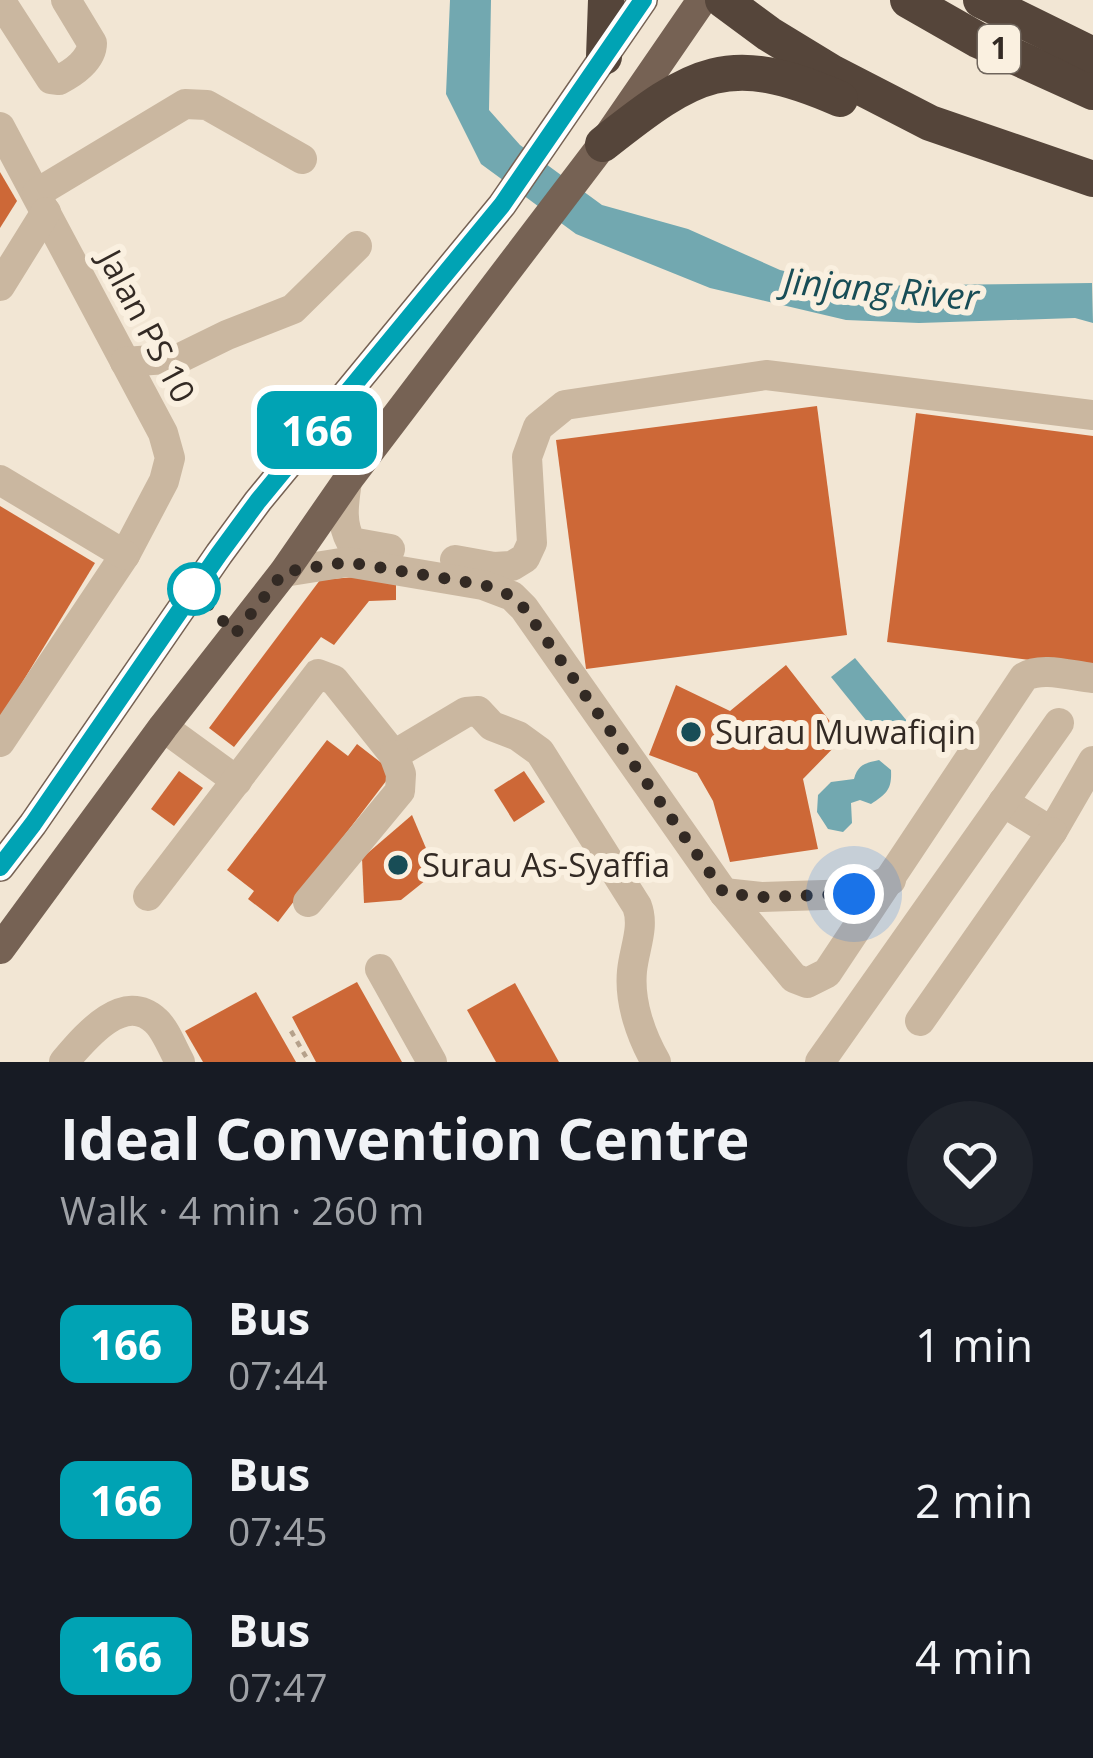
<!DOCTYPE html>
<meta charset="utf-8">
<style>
:root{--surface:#171b24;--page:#20242c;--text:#f1f3f6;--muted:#9ea1a6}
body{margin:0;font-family:"Open Sans",sans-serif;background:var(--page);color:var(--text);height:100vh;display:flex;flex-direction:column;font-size:45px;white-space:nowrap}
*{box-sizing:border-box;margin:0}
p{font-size:39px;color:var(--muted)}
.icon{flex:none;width:66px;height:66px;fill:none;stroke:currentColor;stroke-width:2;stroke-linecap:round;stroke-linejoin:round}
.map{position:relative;height:1062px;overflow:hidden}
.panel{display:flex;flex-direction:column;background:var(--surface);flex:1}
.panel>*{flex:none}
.badge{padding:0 24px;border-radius:18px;font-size:42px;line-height:78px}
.you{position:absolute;width:60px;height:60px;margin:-30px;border:9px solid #fff;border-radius:50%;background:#1a73e8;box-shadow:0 0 0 18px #1a73e833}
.map>.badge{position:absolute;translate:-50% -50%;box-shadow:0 0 0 6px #fff}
.round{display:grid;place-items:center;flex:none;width:126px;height:126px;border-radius:63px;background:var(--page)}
.summary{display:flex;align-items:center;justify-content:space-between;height:204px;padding:0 60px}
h1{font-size:57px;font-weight:700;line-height:90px}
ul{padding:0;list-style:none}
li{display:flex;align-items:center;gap:36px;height:156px;padding:0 60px}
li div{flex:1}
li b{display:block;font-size:45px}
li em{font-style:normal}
li .badge{min-width:132px;font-weight:700;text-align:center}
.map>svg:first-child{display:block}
</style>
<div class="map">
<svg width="1093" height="1062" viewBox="0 0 1093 1062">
<rect width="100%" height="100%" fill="#f2e6d4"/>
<!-- water -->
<g fill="#72a8b0">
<polygon points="450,0 491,0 489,110 520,145 602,205 688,229 780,270 848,286 1092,283 1093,323 1075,318 919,323 846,320 710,288 576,234 481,164 446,94"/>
<polygon points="855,658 907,721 882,740 831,677"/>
<path d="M879,760L891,770C892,789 887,794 871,804L860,800L851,803L852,823L843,832L828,829L817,812L818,795L831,782L854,779C858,764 866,763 879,760Z"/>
</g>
<!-- building -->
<g fill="#cd6837">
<polygon points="0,172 17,201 0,228"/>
<polygon points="817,406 847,635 586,669 556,440"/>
<polygon points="916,413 1093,436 1093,668 887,642"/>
<polygon points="0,506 95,563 0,719"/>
<polygon points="355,577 396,584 396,600 369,601 334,645 321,637 234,747 209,728 320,580"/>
<polygon points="786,665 843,738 803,779 818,849 730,862 713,801 697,773 649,755 676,685 730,711"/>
<polygon points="327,740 348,756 357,744 393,772 278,922 248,899 254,891 227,870"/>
<polygon points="179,771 203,788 174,826 151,809"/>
<polygon points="524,771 545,802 514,822 494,790"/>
<polygon points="412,815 436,872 401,900 364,903 362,858"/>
<polygon points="357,982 402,1062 316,1062 292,1017"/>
<polygon points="515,983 559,1062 496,1062 467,1010"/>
<polygon points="256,992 296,1062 203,1062 185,1031"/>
</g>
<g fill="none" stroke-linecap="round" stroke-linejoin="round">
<!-- path -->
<polyline stroke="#b5a18b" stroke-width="4.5" stroke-dasharray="6 6" stroke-linecap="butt" points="291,1031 309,1062"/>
<!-- minor -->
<g stroke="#cab7a0" stroke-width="30">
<path d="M0,0L51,79L59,80C73,73 92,60 92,43L66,0"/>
<polyline points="0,127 163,433 170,458 164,481 125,555 0,742"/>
<polyline points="37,193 185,104 207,105 302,159"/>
<polyline points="0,286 46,212"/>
<polyline points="125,362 180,358 227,335 293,309 357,246"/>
<polyline points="0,480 125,555"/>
<path d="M347,481C344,502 340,522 351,542L390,549"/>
<polyline points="455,560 494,567 512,566 525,558 532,543 527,457 538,427 565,405 766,375 1093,415"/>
<path d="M284,572L347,562L483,585L512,596L524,608L724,893L794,978L807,983L827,973L1024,677C1042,666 1072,676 1093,678"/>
<polyline points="163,727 237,781"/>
<polyline points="1003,802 1052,832 1093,761"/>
<polyline points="724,893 761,897 854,894 891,880"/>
<path d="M148,896L318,674L334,680L394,755L466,712L478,711L492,726L518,736L540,752L637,906C645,927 634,949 632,971C629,1002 641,1036 656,1062"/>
<polyline points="308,902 400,791 401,774 394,755"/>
<polyline points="380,969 432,1062"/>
<polyline points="920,1021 1052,832"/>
<path d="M64,1062C83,1040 123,989 156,1021C166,1030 173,1050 180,1062"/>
<polyline points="820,1062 1059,723"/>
</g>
<!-- major -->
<g stroke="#766254" stroke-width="30">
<polyline points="0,867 33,824 219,554 258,501 502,205 643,0"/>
<polyline points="0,949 163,727 284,572 347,481 603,144 702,0"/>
</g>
<!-- highway -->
<g stroke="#55453a" stroke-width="36">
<polyline points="723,0 769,34 833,73 930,123 1093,179"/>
<polyline points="908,0 978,40 1093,92"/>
<polyline points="981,0 1093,55"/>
<polyline points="604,57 606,0"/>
<path d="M603,144C694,72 728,50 840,99"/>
</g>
</g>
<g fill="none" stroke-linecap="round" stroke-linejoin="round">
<defs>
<polyline id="line" points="0,867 33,824 219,554 258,501 502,205 643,0"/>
</defs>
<!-- line casing -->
<use href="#line" stroke="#fff" stroke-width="27"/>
<!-- line -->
<use href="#line" stroke="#00a3b4" stroke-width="18"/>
<!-- walk -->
<polyline stroke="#332a24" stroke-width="12" stroke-dasharray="0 21.6" points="194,589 235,634 284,572 347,562 484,585 512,596 524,608 724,893 760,897 854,894"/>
</g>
<!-- markers -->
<circle fill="#fff" stroke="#00a3b4" stroke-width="6" cx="194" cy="589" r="24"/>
<g fill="#184d56" stroke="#faf0e0" stroke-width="4.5">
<circle cx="691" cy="732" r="12"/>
<circle cx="398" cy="865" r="12"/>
</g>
<g text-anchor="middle" stroke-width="12" stroke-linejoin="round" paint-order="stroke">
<!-- shield labels -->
<rect fill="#faf0e0" stroke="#6f655c" stroke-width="3" x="978" y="25" width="42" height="48" rx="9"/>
<g font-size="30" font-weight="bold" fill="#332a24">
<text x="999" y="59">1</text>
</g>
<!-- street labels -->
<g font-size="33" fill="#332a24" stroke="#faf0e0">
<text transform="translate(147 326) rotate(62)" y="12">Jalan PS 10</text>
</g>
<!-- poi labels -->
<g font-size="33" fill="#332a24" stroke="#faf0e0" text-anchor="start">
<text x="715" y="744">Surau Muwafiqin</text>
<text x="422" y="877">Surau As-Syaffia</text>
</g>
<!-- water labels -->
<g font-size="36" font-style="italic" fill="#184d56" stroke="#faf0e0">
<text transform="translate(881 289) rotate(5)" y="13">Jinjang River</text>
</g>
</g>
</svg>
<div class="you" style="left:854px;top:894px"></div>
<b class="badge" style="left:317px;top:430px;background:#00a3b4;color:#fff">166</b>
</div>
<section class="panel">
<div class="summary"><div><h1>Ideal Convention Centre</h1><p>Walk · 4 min · 260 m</p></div><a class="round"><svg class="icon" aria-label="heart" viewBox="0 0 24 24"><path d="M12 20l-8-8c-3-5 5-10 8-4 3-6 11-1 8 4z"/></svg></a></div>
<ul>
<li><span class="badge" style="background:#00a3b4;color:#fff">166</span><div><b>Bus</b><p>07:44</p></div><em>1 min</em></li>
<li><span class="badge" style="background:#00a3b4;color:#fff">166</span><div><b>Bus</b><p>07:45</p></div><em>2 min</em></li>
<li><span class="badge" style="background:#00a3b4;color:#fff">166</span><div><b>Bus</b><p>07:47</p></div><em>4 min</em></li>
</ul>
</section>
